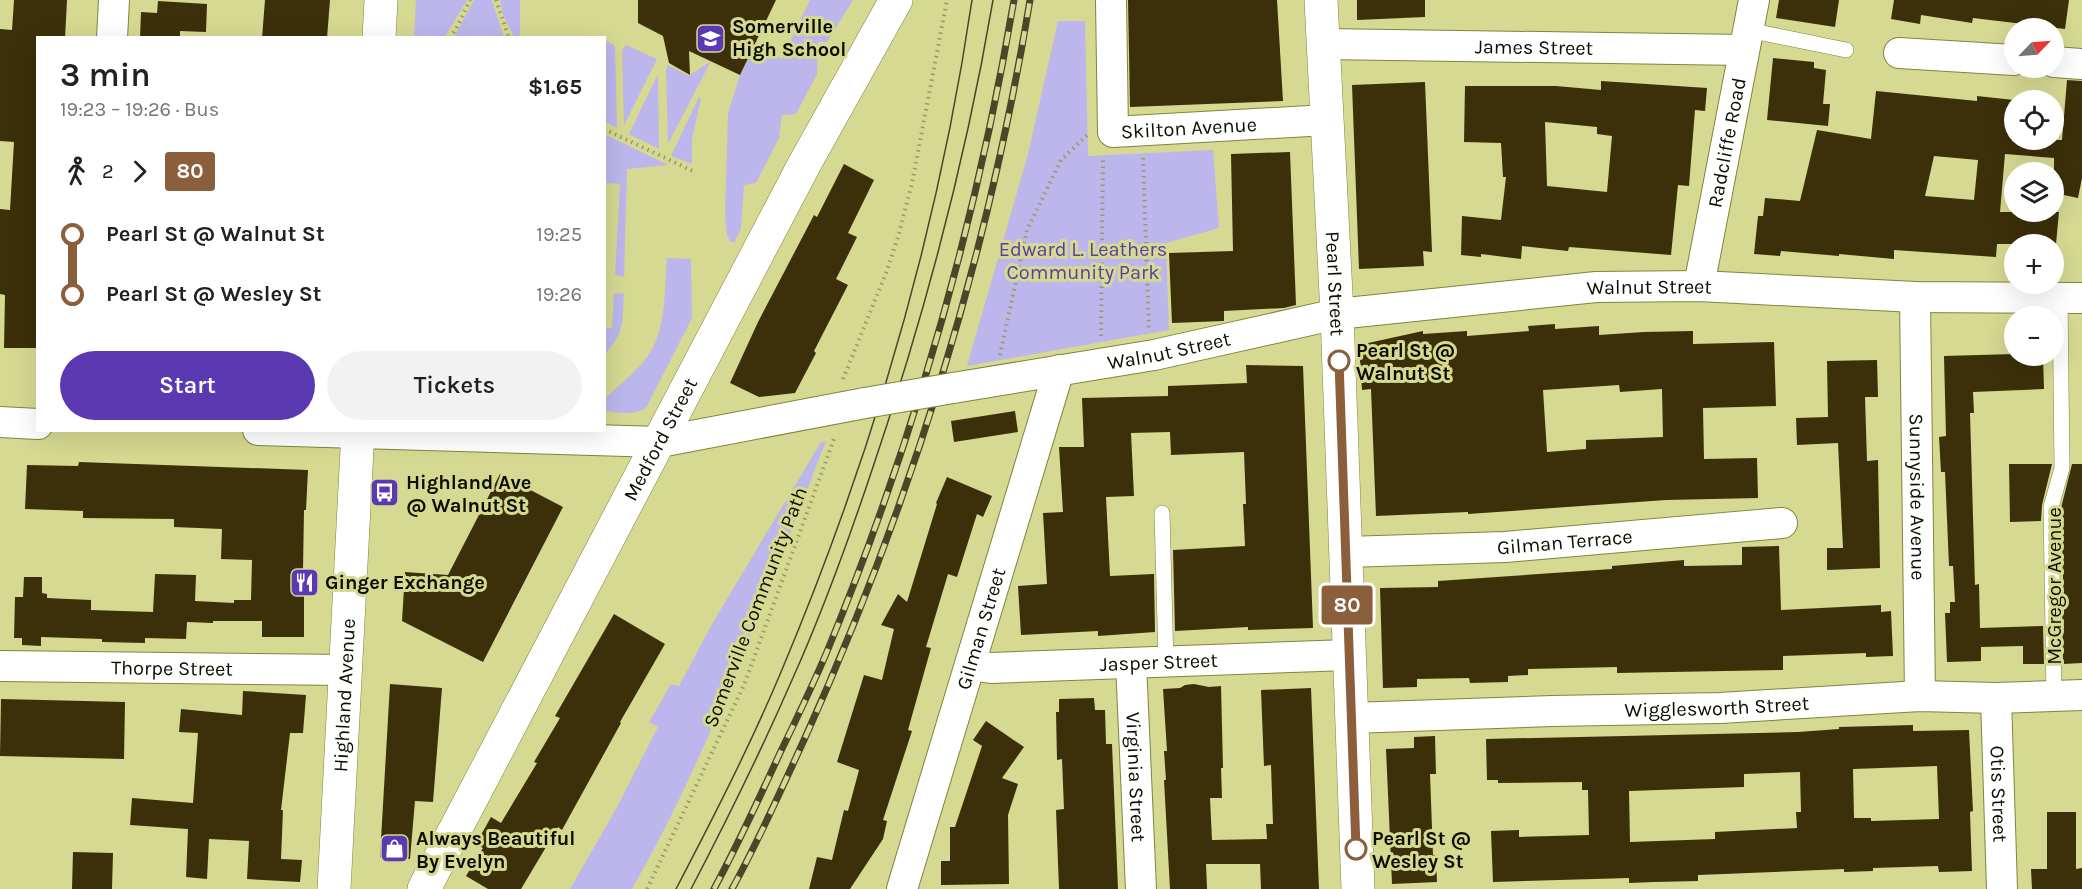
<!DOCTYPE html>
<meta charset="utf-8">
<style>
:root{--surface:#fff;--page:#f2f2f2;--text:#202124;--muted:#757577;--accent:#5b39b2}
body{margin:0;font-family:Karla,sans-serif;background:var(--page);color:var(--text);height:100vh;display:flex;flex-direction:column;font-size:22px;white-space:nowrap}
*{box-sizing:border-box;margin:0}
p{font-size:20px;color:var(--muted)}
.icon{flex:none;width:33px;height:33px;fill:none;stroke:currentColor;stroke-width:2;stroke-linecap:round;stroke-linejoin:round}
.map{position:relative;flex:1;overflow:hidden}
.panel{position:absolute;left:36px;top:36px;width:570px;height:396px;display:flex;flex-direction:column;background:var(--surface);border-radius:0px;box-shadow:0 6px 24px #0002}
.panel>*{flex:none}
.badge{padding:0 12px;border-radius:4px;font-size:21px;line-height:39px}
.needle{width:39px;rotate:65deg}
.tools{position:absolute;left:2004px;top:18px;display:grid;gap:12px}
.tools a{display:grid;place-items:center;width:60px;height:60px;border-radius:50%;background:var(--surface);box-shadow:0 6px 24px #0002;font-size:30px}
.map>.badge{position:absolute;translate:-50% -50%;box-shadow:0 0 0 3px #fff}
.legs{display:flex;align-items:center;gap:9px;height:66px;padding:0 24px;font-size:20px}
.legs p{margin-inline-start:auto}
.head{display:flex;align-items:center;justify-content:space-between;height:102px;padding:0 24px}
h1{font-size:33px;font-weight:600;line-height:45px}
.primary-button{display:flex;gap:12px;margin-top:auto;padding:12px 24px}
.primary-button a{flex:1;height:69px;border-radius:36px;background:var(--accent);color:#fff;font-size:24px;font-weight:600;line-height:69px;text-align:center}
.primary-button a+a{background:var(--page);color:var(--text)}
ul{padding:0 24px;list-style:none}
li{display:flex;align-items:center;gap:21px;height:60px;font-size:22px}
li i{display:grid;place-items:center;width:9px;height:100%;margin:0 8px;background:currentColor}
li i::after{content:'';width:15px;height:15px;margin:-8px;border:4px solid;border-radius:50%;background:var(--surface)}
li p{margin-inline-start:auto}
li:first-child i{background:linear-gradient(#0000 50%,currentColor 0)}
li:last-child i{background:linear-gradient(currentColor 50%,#0000 0)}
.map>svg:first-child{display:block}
</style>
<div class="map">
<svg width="2082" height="889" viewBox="0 0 2082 889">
<rect width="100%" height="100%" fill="#d6d991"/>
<!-- green -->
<g fill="#bcb6ec">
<polygon points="416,0 467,0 445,37 414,37"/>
<polygon points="474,0 492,0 504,37 454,37"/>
<polygon points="500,0 520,0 520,37 514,37 503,15"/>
<polygon points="810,0 853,0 827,42 818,42 817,74 796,114 782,115 779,138 756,183 744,185 741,229 734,243 730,241 727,235 725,215 728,113 740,75 756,43 782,59"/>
<polygon points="1058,21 1085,21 1088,156 1213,150 1219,228 1166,243 1169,330 967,366 1028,154"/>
<polygon points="605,40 615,46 617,128 605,122"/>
<polygon points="626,45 657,59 624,125 622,50"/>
<polygon points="711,61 668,144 666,69 668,65 689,76"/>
<polygon points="657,76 658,77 659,149 629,134"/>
<polygon points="699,97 701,98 692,139 692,164 671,156"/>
<polygon points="604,134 668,165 627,169 624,277 615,275 620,184 605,183"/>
<path d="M667,258L691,259L692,318L647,406C637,417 619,412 605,411V398C620,385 641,368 651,351C667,323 664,288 667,258Z"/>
<path d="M614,293L624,294C622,322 625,332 605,354V328H612Z"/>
<path d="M826,441C767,592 713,747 632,889H570L616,809L658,727L649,722L671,684L679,686L712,624L821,442Z"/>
</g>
<!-- building -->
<g fill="#3c300a" fill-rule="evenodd">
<polygon points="14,0 67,0 65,38 38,38 38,348 4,348 5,295 0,294 0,209 10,210 14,142 0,141 0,29 12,30"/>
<polygon points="265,0 330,0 327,38 262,38"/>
<polygon points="638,0 776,0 740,75 689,51 690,75 669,63 663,36 638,23"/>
<polygon points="1128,0 1277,0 1283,101 1130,107"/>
<polygon points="1357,0 1425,0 1425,17 1357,20"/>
<polygon points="1779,0 1839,0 1835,27 1776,18"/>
<polygon points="1894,0 2069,0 2065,29 1973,18 1972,23 1921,15 1920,24 1891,19"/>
<polygon points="158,1 207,4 206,32 180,31 180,38 140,38 141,12 157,13"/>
<polygon points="1773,58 1814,62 1814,68 1826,70 1823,104 1830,104 1828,126 1767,120"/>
<path d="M2067,80L2082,81V178L2078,198L2054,193V158L2005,154L2000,212H2059L2056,244H1997L1996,257L1894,250V259L1839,254V256L1781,251L1780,256L1754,254L1758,216H1763L1765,198L1800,201L1817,130L1871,139L1876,91L1977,101V96L2014,100V140H2062ZM1934,156L1978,160L1974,200L1925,196Z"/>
<path d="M1601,81L1707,88L1705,111L1695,110L1689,186L1678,185L1671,255L1569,247L1568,251L1522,246L1521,259L1481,254V257L1461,255L1462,216L1501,220L1506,177H1503L1501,143L1464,142L1465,86H1556L1601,90ZM1545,122L1597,127V134L1612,136L1607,192L1547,186Z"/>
<polygon points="1425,82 1432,252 1423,251 1424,266 1359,269 1352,85"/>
<polygon points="1290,152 1296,305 1284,308 1224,311 1224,321 1172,323 1169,253 1233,251 1231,154"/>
<polygon points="844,164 874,180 848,233 857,237 836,279 848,285 814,351 816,353 795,393 759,397 730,383 758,322 814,215 817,217"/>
<path d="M1555,324V329L1599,326V335L1644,332L1693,331V344L1774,342L1776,406L1703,408L1704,459L1757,458L1758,498L1666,500L1468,514V512L1376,516L1371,389L1362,390L1359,345L1423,331V334L1467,331V336L1529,331L1528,326ZM1619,385L1620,392L1662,389L1663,437L1586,440V449L1547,452L1543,390Z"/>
<polygon points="2014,354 2043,356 2044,389 1973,392 1974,413 1970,413 1975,585 1979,584 1980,628 2043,626 2044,664 2023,664 2023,646 1981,647 1981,661 1947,662 1945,613 1950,613 1950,602 1955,602 1953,566 1949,566 1945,472 1941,472 1939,437 1946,436 1944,356"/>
<polygon points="1877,360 1878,397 1865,397 1867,461 1878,460 1880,568 1827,570 1827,548 1843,548 1838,443 1797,445 1796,418 1828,417 1827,361"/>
<polygon points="1246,365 1303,366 1313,628 1248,630 1248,627 1175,631 1173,550 1245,546 1243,504 1246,504 1244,452 1171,455 1170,432 1131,433 1134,496 1106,497 1110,576 1154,574 1155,632 1098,636 1098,631 1021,635 1018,586 1047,584 1043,513 1063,512 1059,447 1084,447 1082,398 1168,396 1168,386 1247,383"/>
<polygon points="1015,411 1018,432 954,442 951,421"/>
<polygon points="79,462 308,470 306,510 304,510 303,570 315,570 315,596 304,596 304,637 262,637 262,621 213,621 213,623 187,622 186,639 145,638 145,643 102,642 102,639 41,637 41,646 22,645 22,638 14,638 15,597 23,597 24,577 42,577 42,593 47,594 47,598 91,600 91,610 153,612 155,574 196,575 195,601 234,603 234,600 251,600 252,560 221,559 222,529 174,527 174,519 83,518 83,511 25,509 27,465 78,466"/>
<polygon points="2009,464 2052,464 2042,505 2041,521 2010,522"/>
<polygon points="2072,464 2082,464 2082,663 2063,664 2062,614 2064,614 2061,508"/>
<polygon points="500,474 563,507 483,662 402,621 405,572 448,575"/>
<polygon points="947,477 992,496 983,517 977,514 957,577 948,574 926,647 931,648 908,730 912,731 883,820 887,821 883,839 850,889 809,889 817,857 832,860 844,810 848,811 859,770 837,762 864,675 882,680 894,629 881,625 898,594 907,602 937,504 936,503"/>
<polygon points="1779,546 1781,610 1881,605 1881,612 1891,611 1893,656 1866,657 1866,653 1783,656 1783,670 1617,673 1617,667 1528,669 1528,675 1508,676 1508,682 1470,683 1469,678 1417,679 1417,687 1383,688 1380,588 1438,587 1438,581 1612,569 1612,566 1684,560 1684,566 1742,565 1742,547"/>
<polygon points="614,614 665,644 620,722 621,723 562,830 558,827 521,889 488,889 466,876 483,848 476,844 491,817 501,823 537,763 534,762 560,718 555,716"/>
<polygon points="390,684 442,688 433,802 415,801 410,859 380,857"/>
<polygon points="1194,684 1209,687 1221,686 1223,768 1221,768 1222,798 1210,798 1212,840 1267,839 1266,824 1273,824 1271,765 1264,766 1261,690 1311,688 1319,889 1261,889 1260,864 1206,864 1207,889 1170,889 1164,780 1166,780 1164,751 1167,751 1163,689 1180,688 1185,685"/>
<polygon points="243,691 306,695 303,733 290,733 281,810 283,810 281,859 302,860 300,882 247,879 249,841 209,839 207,879 186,877 188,829 130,825 132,798 193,803 198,733 179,732 181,709 242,715"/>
<polygon points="1094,698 1095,710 1105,710 1106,744 1112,744 1118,889 1059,889 1056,810 1064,809 1062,759 1057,760 1056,712 1059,712 1059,699"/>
<polygon points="1,699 125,702 124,759 0,756"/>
<polygon points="986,721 1024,747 1002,778 1018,784 1008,815 1009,884 941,885 941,861 950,861 950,827 955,827 982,746 973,740"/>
<path d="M1913,725V731L1969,730L1973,811L1970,812L1972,871L1939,872L1938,866L1873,868V871L1844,872V869L1698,875V881L1654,882L1629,883V878L1493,882L1491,831L1519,830V837L1589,835L1588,790H1582V782L1498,783V780H1487L1486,739L1798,732L1839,729V727ZM1937,766L1939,819L1871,821V818H1854L1853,769ZM1800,772L1801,812H1796L1797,828L1715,832V839L1630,842L1629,791L1744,787V774Z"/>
<polygon points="1435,736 1436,774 1430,774 1433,855 1436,855 1437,882 1392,884 1386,749 1414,748 1414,737"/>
<polygon points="2047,812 2076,812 2076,869 2082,868 2082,889 2032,889 2031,869 2047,869"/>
<polygon points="73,852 113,853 112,889 72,889"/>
</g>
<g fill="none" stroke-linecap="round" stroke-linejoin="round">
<defs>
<g id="service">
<polyline points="1748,30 1846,50"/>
<polyline points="1162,513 1166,662"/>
<polyline points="2054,696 2051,507 2062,468 2060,297"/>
</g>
<g id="minor">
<path id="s1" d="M1111,0L1113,132L1327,120"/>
<polyline points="112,38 114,0"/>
<path id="s2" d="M1324,44L1744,50"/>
<polyline points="1899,53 2014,60"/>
<polyline points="2054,62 2082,64"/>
<path id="s3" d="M1699,286L1754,0"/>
<path id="s4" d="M1915,297L1920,696"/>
<path id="s5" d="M953,388L1154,355L1337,314L1596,287L1699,286L1915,297L2082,298"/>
<polyline points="0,422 38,424"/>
<polyline points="258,430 660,442 865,403"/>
<path id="s6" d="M1346,552L1505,547L1782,523"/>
<path id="s7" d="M1131,663L1141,889"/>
<path id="s8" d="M970,665L991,668L1348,655"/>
<path id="s9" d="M0,666L346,670"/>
<path id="s10" d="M1996,698L2002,889"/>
<path id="s11" d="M1351,718L1552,711L1720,708L1920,696L1996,698L2082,695"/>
<path id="s12" d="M902,889L1059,370"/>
</g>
<g id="tertiary">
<path id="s13" d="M1321,0L1337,314L1358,889"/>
</g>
<g id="secondary">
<polyline points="379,38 381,0"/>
<path id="s14" d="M334,889L358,430"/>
<path id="s15" d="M424,889L805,163L896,0"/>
</g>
</defs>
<!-- service casing -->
<use href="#service" stroke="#82843e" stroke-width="16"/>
<!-- minor casing -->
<use href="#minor" stroke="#82843e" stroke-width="32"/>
<!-- tertiary casing -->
<use href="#tertiary" stroke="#82843e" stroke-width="34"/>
<!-- secondary casing -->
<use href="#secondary" stroke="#82843e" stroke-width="34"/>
<!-- path -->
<g stroke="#989a64" stroke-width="4" stroke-dasharray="1.5 4.5" stroke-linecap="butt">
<polyline points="496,0 509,38"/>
<polyline points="450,38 456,29 470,0"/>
<polyline points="604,129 695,172"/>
<polyline points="1143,158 1149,330"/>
<polyline points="1101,336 1103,157"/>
<polyline points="1000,355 1027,230 1061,160 1087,135"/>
<polyline points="843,379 886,273 898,237 912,183 947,0"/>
<polyline points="647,889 744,685 835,436"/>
</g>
<!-- service -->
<use href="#service" stroke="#fff" stroke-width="15"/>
<!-- minor -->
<use href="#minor" stroke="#fff" stroke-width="30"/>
<!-- tertiary -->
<use href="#tertiary" stroke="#fff" stroke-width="33"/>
<!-- secondary -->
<use href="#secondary" stroke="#fff" stroke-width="33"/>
<!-- tram -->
<g stroke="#47482a" stroke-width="1.5">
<path d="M676,889C713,818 750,746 781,672C872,456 938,232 972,0"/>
<path d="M691,889C727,820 761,751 792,680C823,611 849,539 873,467C925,314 966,159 993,0"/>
</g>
<defs>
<g id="rail">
<path d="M714,889C738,844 759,799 780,753C796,720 812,687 826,654C913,444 976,224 1014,0"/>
<path d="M732,889C759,840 781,790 804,740C911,504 988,256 1030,0"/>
</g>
</defs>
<!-- rail casing -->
<use href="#rail" stroke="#47482a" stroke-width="7"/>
<!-- rail -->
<use href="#rail" stroke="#d6d991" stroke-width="4.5" stroke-dasharray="14" stroke-linecap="butt"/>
<defs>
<polyline id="minor-bridge" points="865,403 953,388"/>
</defs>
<!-- minor-bridge casing -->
<use href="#minor-bridge" stroke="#82843e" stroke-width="32" stroke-linecap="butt"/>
<!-- minor-bridge -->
<use href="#minor-bridge" stroke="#fff" stroke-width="30"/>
</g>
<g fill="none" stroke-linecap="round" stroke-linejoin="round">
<defs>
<polyline id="line-1" points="1339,361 1356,849"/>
</defs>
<!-- line-1 casing -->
<use href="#line-1" stroke="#fff" stroke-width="14"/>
<!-- line-1 -->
<use href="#line-1" stroke="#8b5e3c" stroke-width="9"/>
</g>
<!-- icons -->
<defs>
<symbol id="school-square" viewBox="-11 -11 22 22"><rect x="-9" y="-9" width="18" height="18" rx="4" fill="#5b39b2" stroke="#d6d991"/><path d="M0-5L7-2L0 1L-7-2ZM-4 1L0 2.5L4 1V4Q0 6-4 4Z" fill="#fff"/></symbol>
<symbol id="bus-square" viewBox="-11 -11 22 22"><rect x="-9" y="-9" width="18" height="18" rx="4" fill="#5b39b2" stroke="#d6d991"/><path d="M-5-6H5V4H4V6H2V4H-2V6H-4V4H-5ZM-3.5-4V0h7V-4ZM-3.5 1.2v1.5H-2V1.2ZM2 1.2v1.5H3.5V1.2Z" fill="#fff"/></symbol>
<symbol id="restaurant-square" viewBox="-11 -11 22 22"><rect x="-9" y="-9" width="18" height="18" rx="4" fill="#5b39b2" stroke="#d6d991"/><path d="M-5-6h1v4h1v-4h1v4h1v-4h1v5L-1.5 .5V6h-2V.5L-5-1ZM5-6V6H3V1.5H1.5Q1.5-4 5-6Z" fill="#fff"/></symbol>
<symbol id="shop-square" viewBox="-11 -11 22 22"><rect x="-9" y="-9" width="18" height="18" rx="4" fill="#5b39b2" stroke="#d6d991"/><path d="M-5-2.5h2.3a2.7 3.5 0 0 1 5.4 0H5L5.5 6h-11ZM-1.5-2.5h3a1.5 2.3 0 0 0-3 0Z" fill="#fff"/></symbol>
</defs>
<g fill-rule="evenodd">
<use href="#school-square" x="694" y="22" width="33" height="33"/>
<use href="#bus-square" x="368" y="476" width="33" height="33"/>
<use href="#restaurant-square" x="288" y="566" width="33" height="33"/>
<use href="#shop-square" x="378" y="832" width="33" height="33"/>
</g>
<!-- markers -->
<g fill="#fff" stroke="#8b5e3c" stroke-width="3">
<circle cx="1339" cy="361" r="10"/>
<circle cx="1356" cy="849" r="10"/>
</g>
<g text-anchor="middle" stroke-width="6" stroke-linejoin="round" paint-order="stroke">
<!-- poi labels -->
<g font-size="20" font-weight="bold" fill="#0d0d00" stroke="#d6d991" text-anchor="start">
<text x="732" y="33">Somerville<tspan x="732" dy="23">High School</tspan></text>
<text x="406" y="489">Highland Ave<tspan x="406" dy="23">@ Walnut St</tspan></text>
<text x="325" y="589">Ginger Exchange</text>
<text x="416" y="845">Always Beautiful<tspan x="416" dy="23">By Evelyn</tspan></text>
</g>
<!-- street labels -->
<g font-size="20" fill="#0d0d00" stroke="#d6d991">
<text dy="7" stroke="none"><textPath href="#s2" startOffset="210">James Street</textPath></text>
<text dy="7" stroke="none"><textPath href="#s1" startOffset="208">Skilton Avenue</textPath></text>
<text dy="7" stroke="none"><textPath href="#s3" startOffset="146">Radcliffe Road</textPath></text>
<text dy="7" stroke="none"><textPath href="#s13" startOffset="284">Pearl Street</textPath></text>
<text dy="7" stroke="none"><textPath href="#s5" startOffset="705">Walnut Street</textPath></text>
<text dy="7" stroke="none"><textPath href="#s5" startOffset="219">Walnut Street</textPath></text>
<text dy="7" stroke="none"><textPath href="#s15" startOffset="508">Medford Street</textPath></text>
<text dy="7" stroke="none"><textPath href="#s4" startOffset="200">Sunnyside Avenue</textPath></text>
<text dy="7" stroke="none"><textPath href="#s6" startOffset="219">Gilman Terrace</textPath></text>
<text transform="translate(2054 586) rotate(-90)" y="7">McGregor Avenue</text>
<text transform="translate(755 607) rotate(-69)" y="7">Somerville Community Path</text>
<text dy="7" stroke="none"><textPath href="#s12" startOffset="272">Gilman Street</textPath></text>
<text dy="7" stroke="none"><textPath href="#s8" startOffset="189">Jasper Street</textPath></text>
<text dy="7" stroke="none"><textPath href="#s9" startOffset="172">Thorpe Street</textPath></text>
<text dy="7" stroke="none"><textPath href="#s14" startOffset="194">Highland Avenue</textPath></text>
<text dy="7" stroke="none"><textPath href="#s11" startOffset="366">Wigglesworth Street</textPath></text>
<text dy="7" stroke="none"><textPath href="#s7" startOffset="114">Virginia Street</textPath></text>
<text dy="7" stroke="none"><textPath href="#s10" startOffset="96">Otis Street</textPath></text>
</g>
<!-- park labels -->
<g font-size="20" fill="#5840a3" stroke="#d6d991">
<text x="1083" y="256">Edward L. Leathers<tspan x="1083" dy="23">Community Park</tspan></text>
</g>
<!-- stop labels -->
<g font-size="20" font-weight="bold" fill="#0d0d00" stroke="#d6d991" text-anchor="start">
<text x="1356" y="357">Pearl St @<tspan x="1356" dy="23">Walnut St</tspan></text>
<text x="1372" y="845">Pearl St @<tspan x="1372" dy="23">Wesley St</tspan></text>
</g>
</g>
</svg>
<div class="tools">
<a><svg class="needle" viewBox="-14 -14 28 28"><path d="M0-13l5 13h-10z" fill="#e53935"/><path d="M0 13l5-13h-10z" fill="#757577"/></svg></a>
<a><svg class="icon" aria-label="locate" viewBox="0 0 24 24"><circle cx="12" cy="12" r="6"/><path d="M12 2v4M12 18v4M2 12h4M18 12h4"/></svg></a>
<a><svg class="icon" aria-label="layers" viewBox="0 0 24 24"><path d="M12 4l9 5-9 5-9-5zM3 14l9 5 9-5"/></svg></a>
<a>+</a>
<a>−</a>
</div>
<b class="badge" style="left:1347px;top:605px;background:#8b5e3c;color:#fff">80</b>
<section class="panel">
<div class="head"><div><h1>3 min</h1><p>19:23 – 19:26 · Bus</p></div><b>$1.65</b></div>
<div class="legs"><svg class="icon" aria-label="walk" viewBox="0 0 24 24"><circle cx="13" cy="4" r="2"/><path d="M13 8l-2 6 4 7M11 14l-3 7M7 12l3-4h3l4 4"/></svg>2<svg class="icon" aria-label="forward" viewBox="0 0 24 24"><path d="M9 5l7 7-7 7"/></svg><b class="badge" style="background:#8b5e3c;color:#fff">80</b></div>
<ul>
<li><i style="color:#8b5e3c"></i><b>Pearl St @ Walnut St</b><p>19:25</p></li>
<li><i style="color:#8b5e3c"></i><b>Pearl St @ Wesley St</b><p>19:26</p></li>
</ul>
<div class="primary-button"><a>Start</a><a>Tickets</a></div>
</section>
</div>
